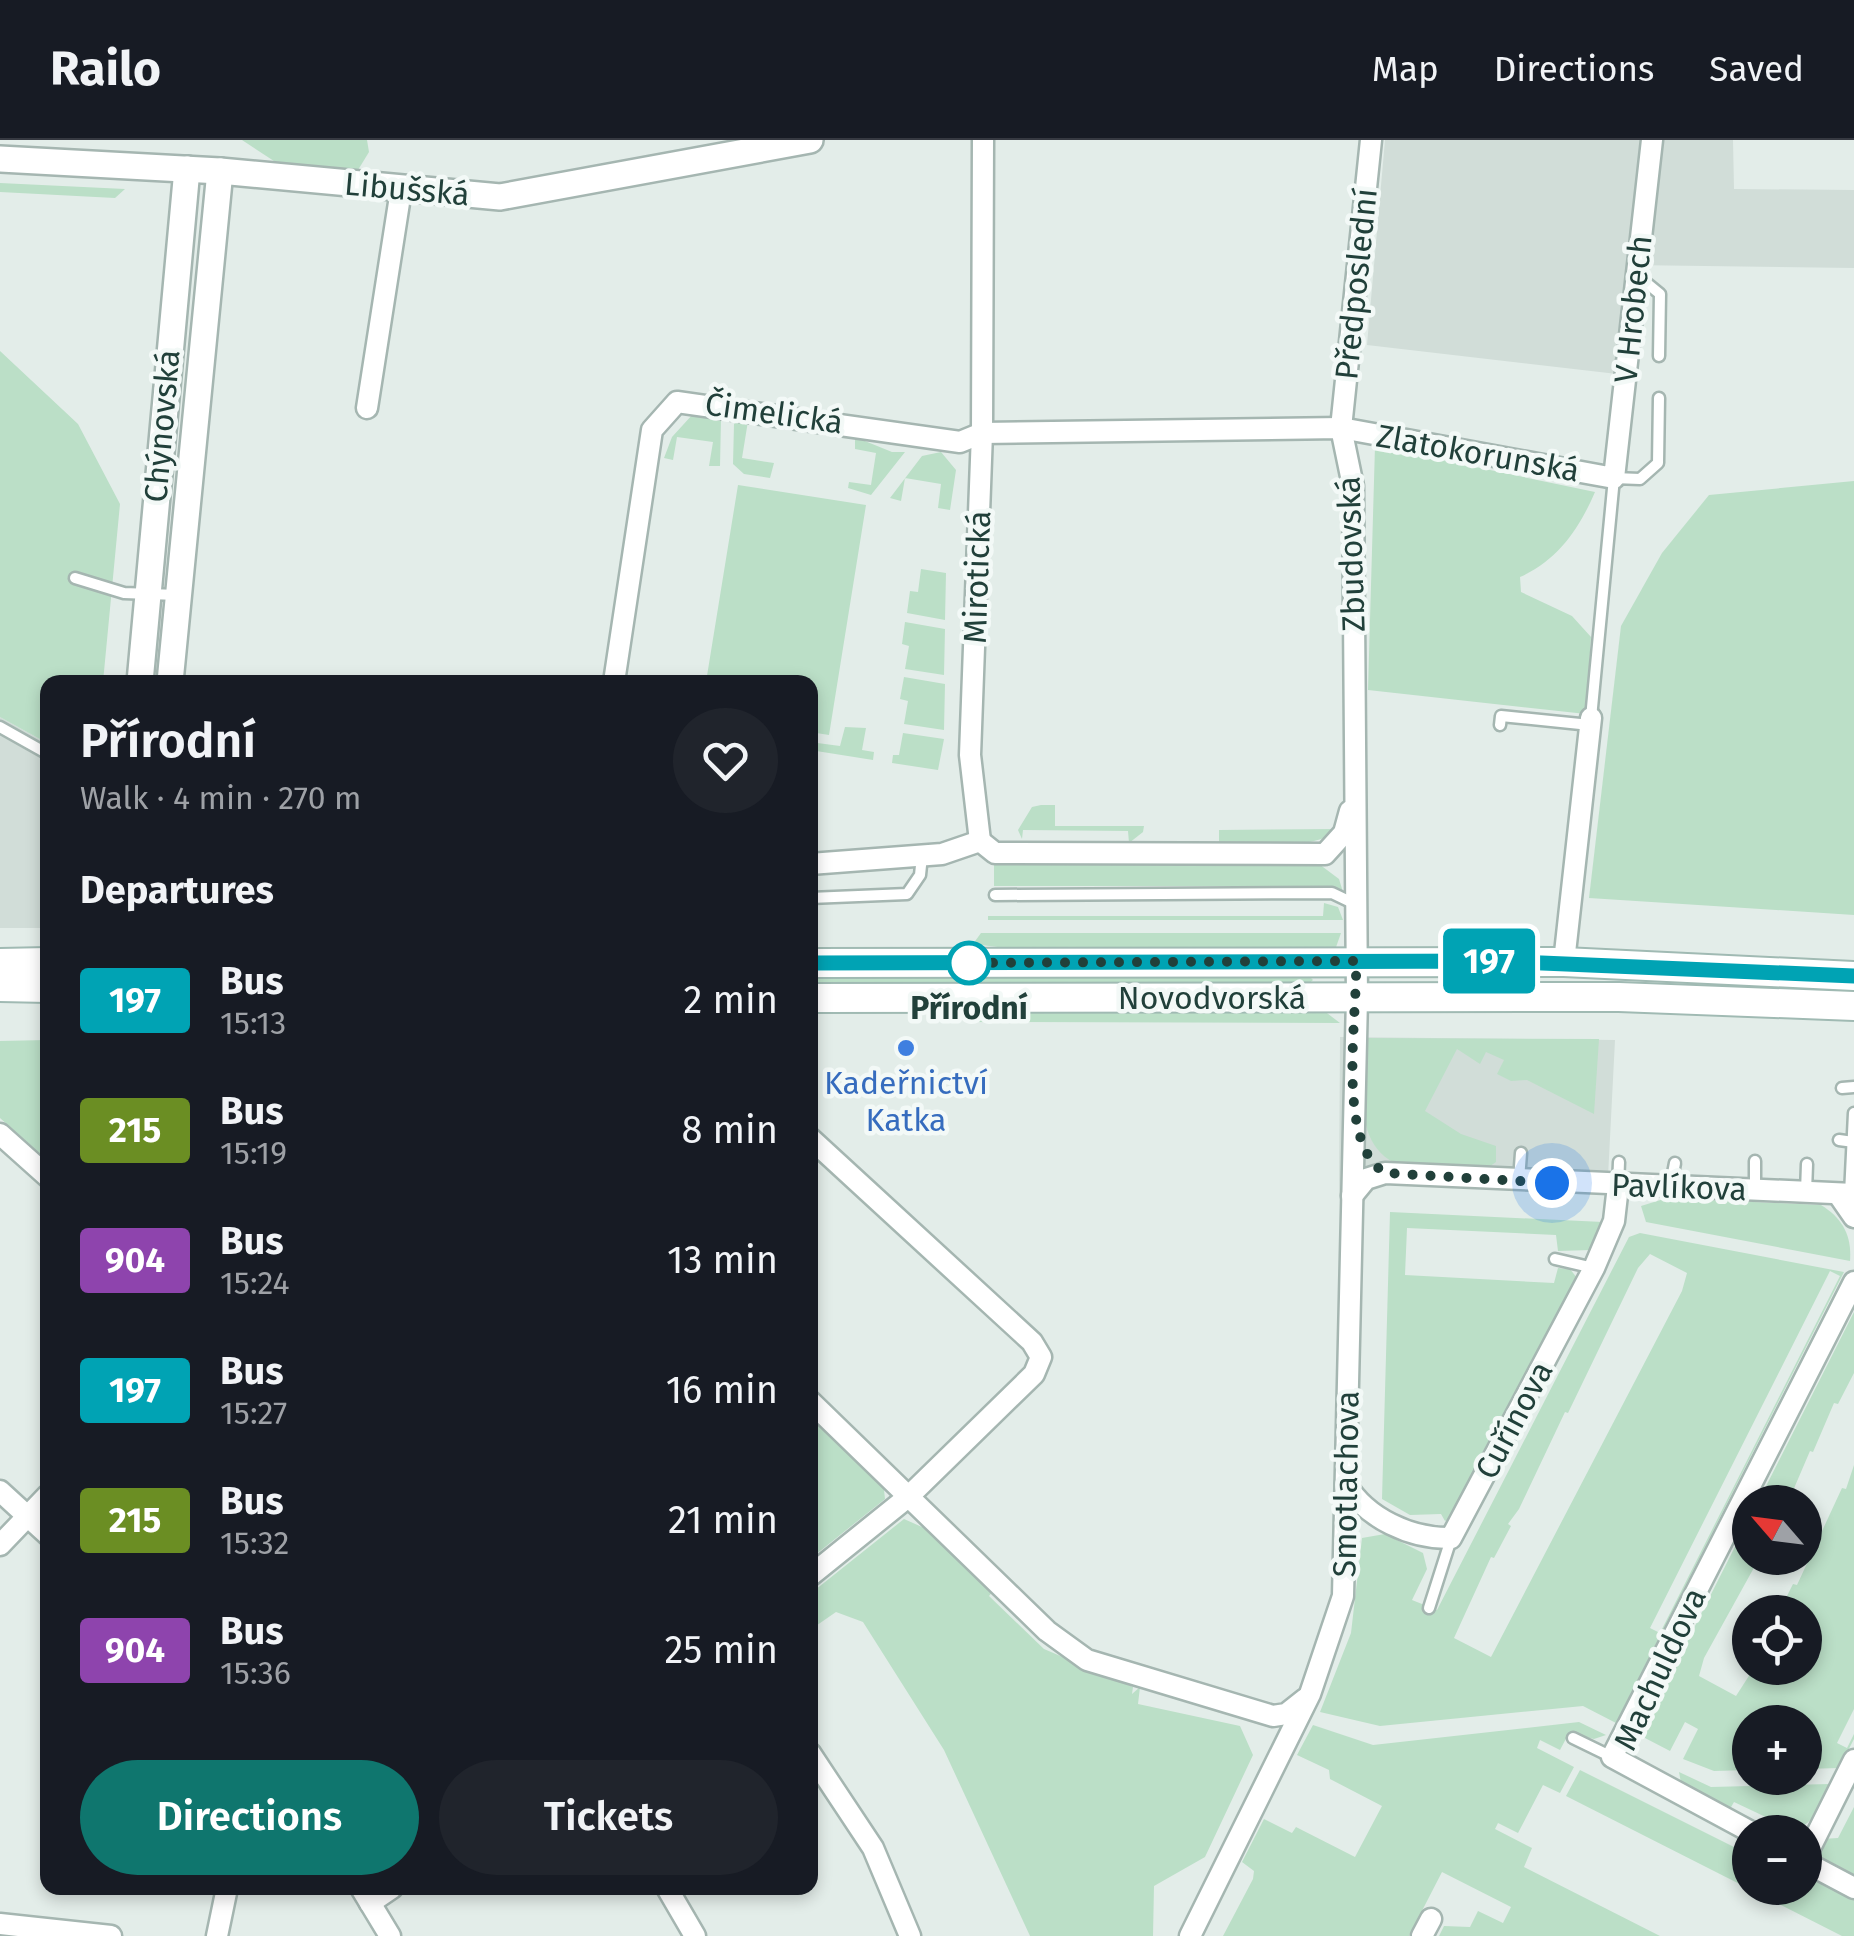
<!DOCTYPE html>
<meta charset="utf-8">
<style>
:root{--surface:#171b24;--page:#20242c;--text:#f1f3f6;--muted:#9ea1a6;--line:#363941;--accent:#0f766e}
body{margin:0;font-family:"Fira Sans",sans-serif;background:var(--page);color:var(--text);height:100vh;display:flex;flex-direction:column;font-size:38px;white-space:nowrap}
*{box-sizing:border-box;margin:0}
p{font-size:32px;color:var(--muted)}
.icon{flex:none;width:55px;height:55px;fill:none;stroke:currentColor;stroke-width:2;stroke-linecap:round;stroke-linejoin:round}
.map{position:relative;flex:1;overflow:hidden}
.details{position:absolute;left:40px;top:535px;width:778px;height:1220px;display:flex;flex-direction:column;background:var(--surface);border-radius:20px;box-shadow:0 5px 15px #0003}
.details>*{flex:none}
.badge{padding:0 20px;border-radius:8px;font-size:35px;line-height:65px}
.needle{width:65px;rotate:298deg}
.fabs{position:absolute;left:1732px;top:1345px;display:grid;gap:20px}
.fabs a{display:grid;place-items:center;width:90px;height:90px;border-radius:50%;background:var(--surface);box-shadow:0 5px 15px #0003;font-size:50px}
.you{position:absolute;width:50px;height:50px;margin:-25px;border:8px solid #fff;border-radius:50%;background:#1a73e8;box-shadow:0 0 0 15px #1a73e833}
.map>.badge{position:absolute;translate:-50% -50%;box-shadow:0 0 0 5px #fff}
h2{padding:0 40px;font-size:38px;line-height:90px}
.round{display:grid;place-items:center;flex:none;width:105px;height:105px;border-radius:52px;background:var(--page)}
.head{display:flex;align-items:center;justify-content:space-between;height:170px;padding:0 40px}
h1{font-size:48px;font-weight:600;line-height:75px}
.button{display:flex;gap:20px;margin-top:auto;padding:20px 40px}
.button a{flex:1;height:115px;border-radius:60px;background:var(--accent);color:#fff;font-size:40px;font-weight:600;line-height:115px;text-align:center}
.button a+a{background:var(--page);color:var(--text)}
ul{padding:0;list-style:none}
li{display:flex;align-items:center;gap:30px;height:130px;padding:0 40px}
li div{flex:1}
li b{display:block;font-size:38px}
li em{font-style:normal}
li .badge{min-width:110px;font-weight:700;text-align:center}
header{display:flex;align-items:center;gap:60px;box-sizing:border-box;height:140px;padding:0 50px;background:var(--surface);border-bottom:2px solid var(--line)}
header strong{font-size:48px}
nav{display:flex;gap:55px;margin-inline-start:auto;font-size:35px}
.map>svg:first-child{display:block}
</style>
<header>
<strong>Railo</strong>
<nav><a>Map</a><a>Directions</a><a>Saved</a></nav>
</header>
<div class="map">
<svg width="1854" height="1796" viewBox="0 0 1854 1796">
<rect width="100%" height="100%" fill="#e3ede9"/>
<!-- built -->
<g fill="#d1ddd8">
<polygon points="1385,0 1733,0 1734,49 1854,50 1854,128 1630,125 1617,234 1367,205"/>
<polygon points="0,577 47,603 47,788 0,788"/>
<polygon points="1340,897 1615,900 1608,1037 1377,1022 1358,1030 1339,1057"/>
</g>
<!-- green -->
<g fill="#bbdfc7" fill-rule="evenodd">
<polygon points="242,0 367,0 369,12 358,30 277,23"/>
<polygon points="0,43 125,49 115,58 0,52"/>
<polygon points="0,211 78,284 120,364 103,542 48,542 47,603 0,577"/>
<polygon points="693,274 721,279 720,326 709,326 713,302 677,297 673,320 664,318 672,297"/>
<polygon points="739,279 748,281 742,318 774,323 770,338 744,334 733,324 734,284"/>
<polygon points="855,297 892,312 905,312 871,355 848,348 849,342 871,345 876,313 855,309"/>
<path d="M1375,306L1595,352C1579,389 1558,420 1520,437L1521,452L1572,476L1591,497L1586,574L1368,550Z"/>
<polygon points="941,312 956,330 950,370 938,368 941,344 905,338 901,361 890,358 922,316"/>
<polygon points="1854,341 1854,775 1589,758 1621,486 1662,413 1709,355"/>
<polygon points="738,345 866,365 829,595 810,592 810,542 706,542"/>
<polygon points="921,429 946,433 945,480 907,473 910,451 918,452"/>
<polygon points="905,482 945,489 944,535 905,529 909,506 902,504"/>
<polygon points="904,537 945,544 944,590 904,584 908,561 900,559"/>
<polygon points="845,587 866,588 862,610 874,612 873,620 810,610 810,602 840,606"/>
<polygon points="903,593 944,599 938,630 892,623 893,615 899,615"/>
<polygon points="1041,665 1055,665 1055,686 1144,686 1143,692 1129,703 1128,691 1023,690 1022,699 1018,690 1032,667"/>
<path d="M1339,689C1311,713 1254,702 1219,702V690Z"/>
<polygon points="994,724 1319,724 1339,739 1343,752 1324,746 994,746"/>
<polygon points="1324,763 1338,767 1343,780 988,780 988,776 1323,776"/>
<polygon points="981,793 1341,793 1335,810 1031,811 973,804"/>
<polygon points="1307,834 1313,840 1307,845 810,846 810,835"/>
<polygon points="1029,869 1323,870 1340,883 972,882 972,878"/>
<path d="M1364,898L1599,899L1594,974L1527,940L1511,941L1497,934L1504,920L1486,912L1480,924L1457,909L1425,971L1461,994L1496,1006V1022L1486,1029L1400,1025C1350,1006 1365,942 1364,898Z"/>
<polygon points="47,900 48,900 47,1020 0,978 0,901"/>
<path d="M1667,1058L1821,1065C1842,1078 1852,1095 1850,1121L1646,1082L1641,1066Z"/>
<polygon points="1390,1072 1603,1082 1591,1110 1558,1111 1556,1095 1407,1088 1405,1135 1554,1143 1558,1128 1570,1129 1577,1138 1455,1375 1445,1381 1441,1374 1410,1375 1382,1359"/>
<path d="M1640,1093L1844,1132L1616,1583L1583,1566L1380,1586L1320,1572L1351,1493L1362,1398L1385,1394L1423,1413L1427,1429L1412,1460L1437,1470L1629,1097ZM1650,1114L1687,1133L1682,1151L1491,1517L1454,1498L1491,1417L1494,1418L1511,1386L1508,1384L1519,1369L1565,1272L1568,1273L1638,1128ZM1830,1131L1840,1136L1660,1493L1650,1488Z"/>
<polygon points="1854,1172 1854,1233 1838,1264 1834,1263 1813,1312 1810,1311 1789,1360 1758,1362"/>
<polygon points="810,1274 883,1341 885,1359 810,1419"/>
<polygon points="1854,1325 1854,1569 1837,1603 1847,1608 1854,1594 1854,1599 1839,1628 1805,1629 1805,1582 1750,1582 1750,1630 1714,1631 1683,1619 1698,1589 1685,1582 1670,1611 1645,1598 1642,1591 1750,1377 1750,1418 1755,1418 1756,1424 1704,1518 1699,1536 1736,1556 1754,1528 1805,1528 1805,1472 1779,1472 1793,1444 1797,1445 1842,1348 1846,1349"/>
<polygon points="904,1379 922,1387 926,1384 994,1450 989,1456 1044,1509 1133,1547 1132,1554 1140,1547 1138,1564 1240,1586 1253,1615 1205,1717 1154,1746 1153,1796 1030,1796 944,1610 863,1482 836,1472 810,1490 810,1454"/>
<polygon points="1579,1582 1606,1595 1594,1599 1569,1593 1560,1610 1540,1600 1537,1608 1574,1627 1560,1653 1543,1645 1518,1693 1498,1683 1495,1689 1532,1708 1524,1727 1660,1796 1439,1796 1444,1786 1470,1787 1478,1771 1503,1783 1511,1767 1442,1732 1409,1796 1223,1796 1253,1739 1254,1731 1242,1722 1264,1679 1292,1693 1296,1687 1355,1717 1382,1666 1330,1639 1329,1630 1297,1615 1313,1585 1373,1605"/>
<polygon points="1580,1630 1750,1715 1750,1748 1805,1748 1805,1736 1821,1699 1838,1698 1854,1667 1854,1796 1842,1796 1566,1656"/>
<path d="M1679,1632L1711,1647L1830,1644C1811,1682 1812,1692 1766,1692L1772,1680L1734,1662L1727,1674L1682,1648Z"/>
</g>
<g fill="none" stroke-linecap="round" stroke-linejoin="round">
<defs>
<g id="service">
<polyline points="1638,136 1660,154 1659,216"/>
<polyline points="75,438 124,453 177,455"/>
<polyline points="1591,578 1614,338 1640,339 1658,323 1659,258"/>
<polyline points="1500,585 1501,576 1590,585"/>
<polyline points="0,587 48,614"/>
<polyline points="995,755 1332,753 1355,764"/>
<polyline points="810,758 907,754 920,735 922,716"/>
<polyline points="1842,948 1854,947"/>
<polyline points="1839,1000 1854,1002"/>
<polyline points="1519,1040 1521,1013"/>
<polyline points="1671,1044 1675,1023"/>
<polyline points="1618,1046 1619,1022"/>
<polyline points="1755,1049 1755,1021"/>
<polyline points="1806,1052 1807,1024"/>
<polyline points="1850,1054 1854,973"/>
<polyline points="1555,1119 1594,1128"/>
<polyline points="1429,1468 1451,1399"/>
<polyline points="1573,1598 1612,1617"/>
</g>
<g id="minor">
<polyline points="367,268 401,50"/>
<polyline points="614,542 652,290 677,262 960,302 982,293 1341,288 1614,338 1652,0"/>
<polyline points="980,701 970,615 982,293 983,0"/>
<polyline points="980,701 995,713 1325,714 1344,693 1350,671"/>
<polyline points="810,724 942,714 980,701"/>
<polyline points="1564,822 1591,578"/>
<polyline points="0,994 48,1037"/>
<polyline points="810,998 1032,1202 1041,1217 1034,1234 908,1357 810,1436"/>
<polyline points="1838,1054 1854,1077"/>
<polyline points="1352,1056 1366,1039 1385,1033 1854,1054"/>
<polyline points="810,1261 1047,1491 1087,1520 1273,1576 1286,1574 1305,1559"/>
<path d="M1346,1344C1366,1378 1411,1399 1451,1398L1594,1128L1614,1081L1618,1046"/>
<polyline points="0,1351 48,1395"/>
<polyline points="0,1405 48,1355"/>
<polyline points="810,1613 873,1708 910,1796"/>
<polyline points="1751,1692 1612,1617 1854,1142"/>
<polyline points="1805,1718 1854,1620"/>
<polyline points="1805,1722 1854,1748"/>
<polyline points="361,1748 390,1796"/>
<polyline points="667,1748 695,1796"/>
<polyline points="370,1763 392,1748"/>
<polyline points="0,1784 111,1796"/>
<polyline points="217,1796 227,1748"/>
<polyline points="1190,1796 1310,1554 1343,1456 1357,858 1353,346 1341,288 1371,0"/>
<polyline points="1422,1796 1431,1779"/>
</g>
<g id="tertiary">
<polyline points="0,19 220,31 500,57 810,0"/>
<polyline points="140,542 187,29"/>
<polyline points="170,542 220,31"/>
</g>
<g id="secondary">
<polyline points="0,823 48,822"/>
<polyline points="810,823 1564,822 1854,836"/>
<polyline points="0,847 48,848"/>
<polyline points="810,858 1619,857 1854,866"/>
</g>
</defs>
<!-- service casing -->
<use href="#service" stroke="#a5b6b1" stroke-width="15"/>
<!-- minor casing -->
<use href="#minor" stroke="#a5b6b1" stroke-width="25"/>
<!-- tertiary casing -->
<use href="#tertiary" stroke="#a5b6b1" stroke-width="30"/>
<!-- secondary casing -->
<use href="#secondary" stroke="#a0bab3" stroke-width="32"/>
<!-- service -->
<use href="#service" stroke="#fff" stroke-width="10"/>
<!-- minor -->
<use href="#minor" stroke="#fff" stroke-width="20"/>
<!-- tertiary -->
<use href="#tertiary" stroke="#fff" stroke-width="25"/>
<!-- secondary -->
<use href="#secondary" stroke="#fff" stroke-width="28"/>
</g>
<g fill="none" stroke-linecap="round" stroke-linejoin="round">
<defs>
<polyline id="line" points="810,823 1493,821 1854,836"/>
</defs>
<!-- line casing -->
<use href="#line" stroke="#fff" stroke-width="22"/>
<!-- line -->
<use href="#line" stroke="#00a3b4" stroke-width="15"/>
<!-- walk -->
<path stroke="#21403a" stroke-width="10" stroke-dasharray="0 18" d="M969,823H954L1356,821C1358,876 1335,1003 1385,1033L1552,1043"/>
</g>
<!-- markers -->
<circle fill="#fff" stroke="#00a3b4" stroke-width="5" cx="969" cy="823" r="20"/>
<circle fill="#3f7fe0" stroke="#f3f9f7" stroke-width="4" cx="906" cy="908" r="10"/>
<g text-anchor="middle" stroke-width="9" stroke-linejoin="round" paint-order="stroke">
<!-- street labels -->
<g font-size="32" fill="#21403a" stroke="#f3f9f7">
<text transform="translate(407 49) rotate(5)" y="11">Libušská</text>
<text transform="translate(1356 144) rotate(-84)" y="11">Předposlední</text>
<text transform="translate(1633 169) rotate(-84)" y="11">V Hrobech</text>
<text transform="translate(774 273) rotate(8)" y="11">Čimelická</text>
<text transform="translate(162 286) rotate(-85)" y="11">Chýnovská</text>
<text transform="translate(1478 313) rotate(10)" y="11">Zlatokorunská</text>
<text transform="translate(1351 414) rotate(-92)" y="11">Zbudovská</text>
<text transform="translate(977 437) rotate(-88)" y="11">Mirotická</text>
<text x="1212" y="869">Novodvorská</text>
<text transform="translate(1679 1047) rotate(2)" y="11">Pavlíkova</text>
<text transform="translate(1514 1280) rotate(-62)" y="11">Cuřínova</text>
<text transform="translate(1346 1344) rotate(-89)" y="11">Smotlachova</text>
<text transform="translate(1660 1529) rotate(-65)" y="11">Machuldova</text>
</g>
<!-- stop labels -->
<g font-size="32" font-weight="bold" fill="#21403a" stroke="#f3f9f7">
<text x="969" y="879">Přírodní</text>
</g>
<!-- shop labels -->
<g font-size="32" fill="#366cbe" stroke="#f3f9f7">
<text x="906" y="954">Kadeřnictví<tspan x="906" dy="37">Katka</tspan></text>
</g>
</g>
</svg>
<div class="fabs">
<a><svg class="needle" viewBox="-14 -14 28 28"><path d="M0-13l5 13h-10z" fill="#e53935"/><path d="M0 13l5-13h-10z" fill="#9ea1a6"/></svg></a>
<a><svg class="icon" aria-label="locate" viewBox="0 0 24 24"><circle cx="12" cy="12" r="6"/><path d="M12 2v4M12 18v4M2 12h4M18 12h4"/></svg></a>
<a>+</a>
<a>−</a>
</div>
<div class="you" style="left:1552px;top:1043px"></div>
<b class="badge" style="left:1489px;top:821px;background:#00a3b4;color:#fff">197</b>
<section class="details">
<div class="head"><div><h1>Přírodní</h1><p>Walk · 4 min · 270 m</p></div><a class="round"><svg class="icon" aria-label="heart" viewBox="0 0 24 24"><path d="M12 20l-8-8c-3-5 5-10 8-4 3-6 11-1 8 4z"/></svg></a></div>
<h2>Departures</h2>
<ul>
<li><span class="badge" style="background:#00a3b4;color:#fff">197</span><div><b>Bus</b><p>15:13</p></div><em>2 min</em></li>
<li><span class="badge" style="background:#6b8e23;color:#fff">215</span><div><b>Bus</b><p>15:19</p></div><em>8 min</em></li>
<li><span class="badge" style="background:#8e44ad;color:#fff">904</span><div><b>Bus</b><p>15:24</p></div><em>13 min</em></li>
<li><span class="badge" style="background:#00a3b4;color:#fff">197</span><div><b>Bus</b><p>15:27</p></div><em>16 min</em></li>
<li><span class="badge" style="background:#6b8e23;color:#fff">215</span><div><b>Bus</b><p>15:32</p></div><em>21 min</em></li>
<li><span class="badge" style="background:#8e44ad;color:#fff">904</span><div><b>Bus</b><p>15:36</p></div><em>25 min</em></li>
</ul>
<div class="button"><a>Directions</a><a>Tickets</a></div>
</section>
</div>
